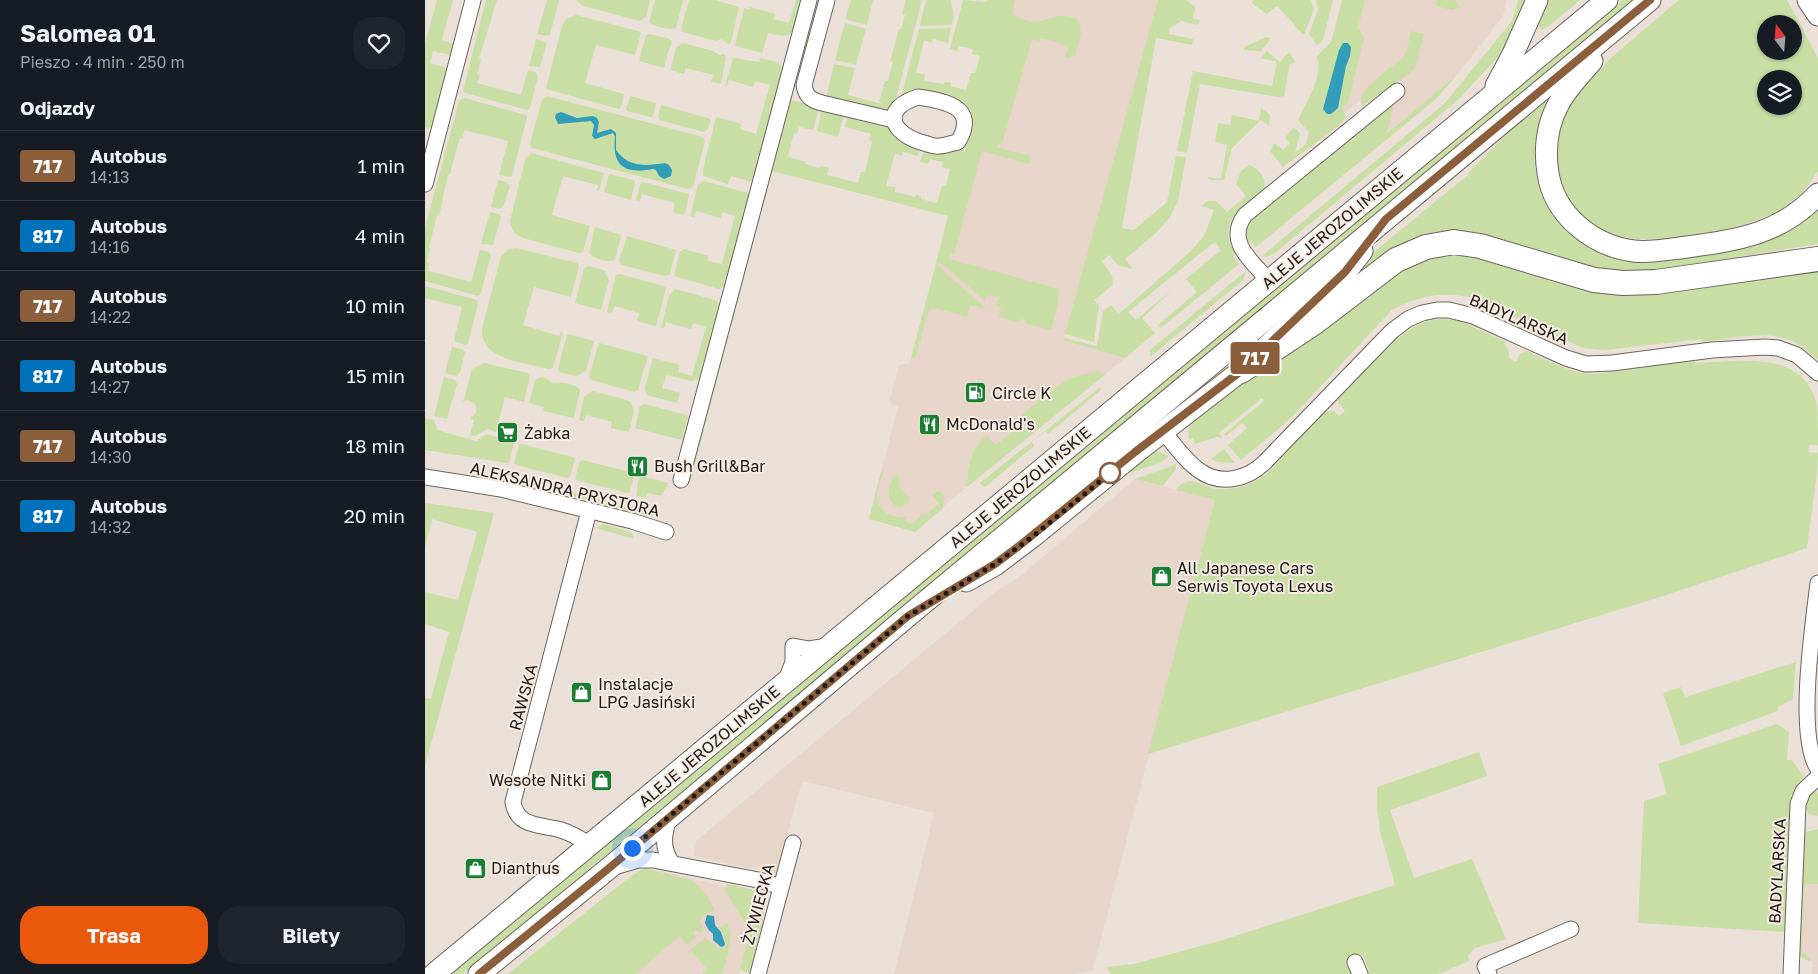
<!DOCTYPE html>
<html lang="pl">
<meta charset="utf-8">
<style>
:root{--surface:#171b24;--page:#20242c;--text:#f1f3f6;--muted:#9ea1a6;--line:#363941;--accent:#ea580c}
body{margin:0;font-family:"Golos Text",sans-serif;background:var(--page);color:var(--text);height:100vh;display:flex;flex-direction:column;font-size:19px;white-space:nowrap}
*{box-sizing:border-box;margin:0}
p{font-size:16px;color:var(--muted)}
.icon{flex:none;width:28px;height:28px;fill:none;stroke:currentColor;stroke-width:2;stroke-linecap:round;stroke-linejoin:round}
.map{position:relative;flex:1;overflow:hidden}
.drawer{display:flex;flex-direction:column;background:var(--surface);width:425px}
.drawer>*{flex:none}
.badge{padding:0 10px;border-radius:4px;font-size:18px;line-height:32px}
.needle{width:32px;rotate:344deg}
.controls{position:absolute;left:1332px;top:15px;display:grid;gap:10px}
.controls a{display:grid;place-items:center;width:45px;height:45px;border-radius:50%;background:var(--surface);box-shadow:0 1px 4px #0004;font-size:25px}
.you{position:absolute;width:25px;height:25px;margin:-12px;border:4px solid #fff;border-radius:50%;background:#1a73e8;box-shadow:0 0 0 8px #1a73e833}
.map>.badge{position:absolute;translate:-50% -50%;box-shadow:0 0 0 2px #fff}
h2{padding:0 20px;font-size:19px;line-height:45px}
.round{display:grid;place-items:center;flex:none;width:52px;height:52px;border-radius:20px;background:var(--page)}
.head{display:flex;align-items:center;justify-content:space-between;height:85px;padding:0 20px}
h1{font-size:24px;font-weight:700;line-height:38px}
.button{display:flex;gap:10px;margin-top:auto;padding:10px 20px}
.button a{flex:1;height:58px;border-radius:20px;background:var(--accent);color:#fff;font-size:20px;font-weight:700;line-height:58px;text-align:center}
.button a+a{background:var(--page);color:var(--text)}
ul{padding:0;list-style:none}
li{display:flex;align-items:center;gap:15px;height:70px;padding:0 20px;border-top:1px solid var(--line)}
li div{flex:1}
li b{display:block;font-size:19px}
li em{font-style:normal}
li .badge{min-width:55px;font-weight:700;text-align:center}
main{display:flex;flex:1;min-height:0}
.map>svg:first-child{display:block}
</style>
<main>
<section class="drawer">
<div class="head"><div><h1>Salomea 01</h1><p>Pieszo · 4 min · 250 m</p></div><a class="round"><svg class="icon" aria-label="heart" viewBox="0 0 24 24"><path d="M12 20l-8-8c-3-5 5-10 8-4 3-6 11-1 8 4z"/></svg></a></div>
<h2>Odjazdy</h2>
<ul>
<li><span class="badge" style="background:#8b5e3c;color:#fff">717</span><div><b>Autobus</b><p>14:13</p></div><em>1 min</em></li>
<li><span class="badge" style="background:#0072bc;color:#fff">817</span><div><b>Autobus</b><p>14:16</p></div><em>4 min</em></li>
<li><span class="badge" style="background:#8b5e3c;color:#fff">717</span><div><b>Autobus</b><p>14:22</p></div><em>10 min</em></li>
<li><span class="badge" style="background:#0072bc;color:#fff">817</span><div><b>Autobus</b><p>14:27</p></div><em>15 min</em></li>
<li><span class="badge" style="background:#8b5e3c;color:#fff">717</span><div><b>Autobus</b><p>14:30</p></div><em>18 min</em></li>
<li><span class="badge" style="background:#0072bc;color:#fff">817</span><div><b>Autobus</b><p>14:32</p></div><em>20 min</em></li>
</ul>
<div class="button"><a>Trasa</a><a>Bilety</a></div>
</section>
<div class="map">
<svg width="1393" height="974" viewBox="0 0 1393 974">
<rect width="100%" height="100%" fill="#eae0d8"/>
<!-- built -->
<g fill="#e6d5c8">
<polygon points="580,0 733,0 639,339 700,358 488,531 444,519 473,406 464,403 474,365 484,363 486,358"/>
<polygon points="918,0 1082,0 1078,16 1031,76 961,133 979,64 881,144"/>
<polygon points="710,479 790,500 668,970 649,974 469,974 509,813 377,781 351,876 347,875 336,867 329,869 269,856 271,841 574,589 593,578"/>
<polygon points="235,871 315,890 311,907 325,931 314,974 111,974"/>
<polygon points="1380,884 1393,884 1393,974 1387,974 1388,961 1377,952"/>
</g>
<!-- green -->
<g fill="#c8dea4" fill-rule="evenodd">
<polygon points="12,0 28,0 17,40 29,44 26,55 8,51 5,63 23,68 7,128 0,127 0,44"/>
<polygon points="61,0 72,0 54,59 56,60 52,74 55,75 52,83 96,95 103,70 111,72 113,76 105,108 102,110 40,93 38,91"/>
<polygon points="122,0 134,0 125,35 121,36 112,34"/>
<polygon points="151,0 225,0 221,17 215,21 158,6"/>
<path d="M230,0H258L251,28C244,30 229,27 224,22Z"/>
<polygon points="264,0 290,0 314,7 306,43 303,44 296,39 291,41 258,32 256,29"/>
<path d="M371,0H376L367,32C361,39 351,34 343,33L337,53L310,46L319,8L324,9V7L350,14L349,19L364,23Z"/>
<path d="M390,0H393L366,100L394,108L388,130L374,127L372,134L369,133L362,159L363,157L381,162L380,164L394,168L395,166L404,168L402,175L433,183L436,172H440L447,141L444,140L446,134L420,127L423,116L458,125L464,127L495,148L493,156L478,152L477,156L470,153L461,186L471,187L469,194L470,192L490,197L491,195L496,196V199L512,203L517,186H521L525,169L517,167L518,162L505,159L503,164L495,162L499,150L534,146L540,153L541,149L537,143L543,115L476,97L494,29L526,28L523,43L508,39L507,43L499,40L491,73L500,74L499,81L519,84L520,82L526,83L525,86L541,90L546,73H550L555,56L547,54L548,49L534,46L532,51L525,49L538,0L561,2L562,0H590L587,14C593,17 603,22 609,22C618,22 627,16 636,16C665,15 655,38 650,56L640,58L644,46L616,38L614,41L607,39L577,144L573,143L571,147L606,156L604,164L557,151L529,254H526L524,259L634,289L633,303L626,330L601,324L602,320L596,319L595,322L574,317L576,308L571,306L574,297L562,295L560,301L519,265L511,263L523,216L347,171L265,483L264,482Z"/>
<polygon points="426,0 448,0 442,25 420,19"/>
<polygon points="481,0 497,0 468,110 466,112 401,99 409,64 430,68 423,95 457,104 454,102 458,88 462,88 458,87 460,81 463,81 468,62 465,61 474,29 476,29 480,15 477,14"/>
<polygon points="501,0 526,0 529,17 527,25 495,26"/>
<polygon points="733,0 761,0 770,7 768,19 775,20 773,25 756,21 745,28 744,34 768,39 767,45 731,38 697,228 709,230 742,202 751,156 761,157 753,201 745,217 733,231 700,259 708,269 694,266 684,255 677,261 687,276 688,285 669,300 674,306 669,342 640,334"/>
<polygon points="828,0 886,0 889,9 879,35 869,26 870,25 852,6 842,14 827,3"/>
<polygon points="891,0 908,0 898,40 892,45 884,34 893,10"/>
<path d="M917,0H940L933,28L939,38L923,102L917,108L921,116L916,124L858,167L845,151L850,143L858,150L865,143L860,138L869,127L875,133L870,153L881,144L884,132L873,120C882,101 898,77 892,56L906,42Z"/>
<polygon points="1012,0 1030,0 1035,7 1027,10 1011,6"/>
<polygon points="1093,0 1105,0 1083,42 1072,58 1034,99 850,253 842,257 837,256 1020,103 1087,21"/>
<polygon points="1122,0 1155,0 1124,26 1116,30 1113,24"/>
<polygon points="1198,0 1209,0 38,974 23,974"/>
<path d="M1254,0H1362L1393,58V171L1376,195L1354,212L1321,224L1293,231L1239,239H1212L1190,236L1175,230L1148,209L1132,178L1131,140L1145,105L1156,89L1189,55ZM1341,24H1369V51H1341ZM1341,79H1369V106H1341Z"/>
<polygon points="151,15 213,31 216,33 210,55 171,45 160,83 199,94 196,107 194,109 121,89 137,26 141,19"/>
<polygon points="420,23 441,29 431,65 410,60"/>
<path d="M986,31L999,34L990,69L937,106C931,86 967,70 978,57C983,51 984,38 986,31Z"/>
<polygon points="225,34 245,39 247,42 243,52 239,68 214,61 221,35"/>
<polygon points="841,37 846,38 836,51 819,50 819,47"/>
<polygon points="111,39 122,43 115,67 104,66"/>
<polygon points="258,43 288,51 294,55 299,54 301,58 296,84 286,82 288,75 261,68 259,74 245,70 251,48"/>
<polygon points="842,51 855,62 862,54 865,53 870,62 865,64 859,96 853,97 775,84 762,153 752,151 768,71 847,86 852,62 835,58"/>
<polygon points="308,58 334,62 335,58 353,62 358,69 328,182 306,176 303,184 278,176 278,169 291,117 316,124 315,129 331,134 345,85 330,81 328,87 304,80 302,86 300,86"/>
<polygon points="1031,76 1011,99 831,247 826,241 823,243 821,230 825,220 969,103 962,133"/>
<polygon points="122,96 278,137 280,141 268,187 263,189 107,148 105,144 117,100"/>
<polygon points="205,96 231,103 228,116 225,117 202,111 201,109"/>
<polygon points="39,98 101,115 102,118 87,176 84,177 74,175 83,141 40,130 37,139 34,139 25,174 23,175 14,216 12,215 4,247 5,248 2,262 4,263 3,271 46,282 55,250 64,252 66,255 56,293 53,296 0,281 0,228 34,101"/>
<path d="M1117,101L1122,103L1123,105C1118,119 1111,133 1110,149C1107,196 1137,244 1185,253C1194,255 1206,259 1215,258C1229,257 1254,246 1269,242C1311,229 1352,216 1393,204V244C1355,250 1318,256 1280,262C1245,267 1210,274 1174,270C1130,264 1088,240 1043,233L877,323L950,251L1043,175L1045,171L1099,117Z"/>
<polygon points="236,105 286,119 283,129 279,132 234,120 233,117"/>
<polygon points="836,108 845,115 844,126 836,120 807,148 799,180 784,180 783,177 796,179 802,145 790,142 793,123 805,125 807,115 834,121"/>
<polygon points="397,109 419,115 413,137 392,131"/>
<path d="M106,153L179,173L174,191L172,190L173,185L138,176L127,215L165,226L158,252L154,253L98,238C90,235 86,229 85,221L100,160Z"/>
<path d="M824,165C834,169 841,177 840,189C820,206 787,224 812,253L808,256L814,264L736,328L733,325L772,292L761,279L796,250L791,243L787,244L703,312L711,320L748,289L717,318L730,333L700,358L638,340L639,338L672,346L678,311L686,305L694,314L765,252L779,236L789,210L777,206C780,201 785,200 791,201L802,212L821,196L811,184L816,171Z"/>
<polygon points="184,174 209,180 210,183 206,200 179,192"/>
<polygon points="73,180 81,182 85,186 78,207 74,209 66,207"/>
<polygon points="279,181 323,193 324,196 300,286 294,289 249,276 255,251 257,251 258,249 284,256 282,261 297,264 310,216 297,212 296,218 271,211 269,218 265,216 273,185"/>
<polygon points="218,182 264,194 260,215 248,212 250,203 217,194 215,201 211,200 215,184"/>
<polygon points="65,212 74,214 76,217 68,245 56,244"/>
<path d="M170,227L196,235L190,260C183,263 169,259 164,253Z"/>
<polygon points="202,236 251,250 245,274 240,276 197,265 194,261"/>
<path d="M92,248L152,263L154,266L146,297L109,287L98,325L134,336L136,332H138L128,368L124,369C101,363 55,360 57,329L76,256L84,249Z"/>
<path d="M1019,255C1060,253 1097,272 1136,284C1152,289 1169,292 1186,293L1393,268V359C1385,353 1376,345 1367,341C1340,329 1306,339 1278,342L1277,339L1181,350L1158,348L1045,297C1014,292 995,295 967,310L864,420L816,460L803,445L822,428L817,423L801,436L799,434L839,401L837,398L794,433L797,438L792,437L770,444L768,438L764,440L763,432L768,418L967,273L1004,258Z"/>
<polygon points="511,264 561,309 545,305 542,317 510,308 504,309 490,358 486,358"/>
<polygon points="163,266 179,270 184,280 176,310 150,303 159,268"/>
<polygon points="821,271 818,280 725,357 725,350"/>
<polygon points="195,274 238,286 241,288 231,326 212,321 214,313 189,306 187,313 182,312 191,275"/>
<polygon points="0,286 52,300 53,303 43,343 40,345 29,341 37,307 0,298"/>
<polygon points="250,289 290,300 295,304 276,379 266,381 241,375 237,388 255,393 252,403 222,395 220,388 228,358 255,365 253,372 267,376 281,327 268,323 266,329 241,322 239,328 236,328 244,295"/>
<path d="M1018,319L1035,321L1079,341L1084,352V358L1091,362L1095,354L1101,351L1137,367L1156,373L1168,374L1204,370L1269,359L1270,363C1314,362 1380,348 1392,406C1393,418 1393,433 1393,445H1384L1383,452L1393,453L1392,473L1382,548L1232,598L723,754L790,500L751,490C766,471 777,489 794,489C812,490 827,484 842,474L898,411H909L914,416L920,411L913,402V397C936,374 966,338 995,324C1002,320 1010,320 1018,319Z"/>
<polygon points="142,334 169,341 161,371 151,376 135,372 133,369"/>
<polygon points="174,343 223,356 213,390 209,392 167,380 164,377"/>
<polygon points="27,347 37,349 40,352 35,373 32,376 20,373"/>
<path d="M59,363L103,373L105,376L99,402L80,397L71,432L63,429L50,436L45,435L49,420L46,419V417C52,415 52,410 50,404L42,400L38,402L47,369Z"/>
<path d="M673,372L681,374L542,487C544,465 544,451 561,436L571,445L595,426L592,419C617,399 640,373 673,372Z"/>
<polygon points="19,377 30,380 32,384 22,419 9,416"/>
<path d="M116,377L122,379L127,383C135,382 150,383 155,390L149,418L118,411L119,407L104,403L110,380Z"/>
<polygon points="675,387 676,388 675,391 623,434 621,431 607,442 609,446 560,487 556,485 555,483"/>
<polygon points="168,391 205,401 209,411 204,432 186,428 187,422 161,415 159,421 154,420 159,397"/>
<polygon points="219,404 262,415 263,417 257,440 210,428 215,406"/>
<polygon points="0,418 9,420 12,430 51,441 61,434 89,442 85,461 82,463 0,450"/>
<polygon points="96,444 148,457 150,459 145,477 143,478 91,465 89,463 94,445"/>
<polygon points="799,449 810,463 793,462 786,459"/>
<polygon points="724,452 734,452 744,456 735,463 698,475"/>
<polygon points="157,460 208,473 209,476 205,492 203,493 151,480 150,478 155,461"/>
<polygon points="751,463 751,469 738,486 710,479 747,466"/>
<path d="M456,472H458C456,479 453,487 452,495C451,511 470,521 483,516L480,519L485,525L498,514L500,516L514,504L507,495L513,491L519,495L518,508L490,532L444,519Z"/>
<path d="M471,475L474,478L475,488L484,498V501L477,507C459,505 464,490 467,478Z"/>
<polygon points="216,476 244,483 236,496 223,493 221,498 211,496 214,477"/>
<polygon points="127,487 129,487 231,512 228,515 223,516 128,491"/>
<polygon points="0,503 69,513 0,766 0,698 6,699 24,632 0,624 0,592 33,600 52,532 7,519 0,547"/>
<polygon points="178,524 205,532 208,535 209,539 171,528"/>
<polygon points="1371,662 1368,699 1353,707 1353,711 1256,746 1238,693 1256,687 1260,697"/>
<polygon points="1352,724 1364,732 1362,760 1367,760 1379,777 1372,787 1360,932 1213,923 1219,801 1242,794 1233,764"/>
<polygon points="1054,752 1062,776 965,810 989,878 1047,859 1081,939 1050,948 1043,956 1044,961 1013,974 941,974 940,972 944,970 938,956 924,963 929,974 686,974 682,967 709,964 798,940 970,885 955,831 952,807 952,787"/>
<path d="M1391,792L1393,793V816L1384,814L1380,807C1381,800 1383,794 1391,792Z"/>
<path d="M1393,829V884H1380L1377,952L1388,961C1379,960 1375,959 1373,950L1378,837L1380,832Z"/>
<polygon points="220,868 268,881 279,892 290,910 277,916 275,922 278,930 275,933 272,930 268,933 271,937 262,945 254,936 211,974 83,974 206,876"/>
<polygon points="303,884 338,892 342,900 326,973 315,970 325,931 300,890 301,885"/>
<path d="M302,923C309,940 302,957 297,974H277L282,969L265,950L280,938L293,948H299L302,944L295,928Z"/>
</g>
<!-- water -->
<g fill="#319db8">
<polygon points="918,43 923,43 926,47 925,56 921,66 913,108 906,114 902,114 898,109 914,50"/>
<path d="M136,112L152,118L168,116L172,118L174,122L172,133L186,129L191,133V150C204,168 221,166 240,163L244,165L247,170L246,176L239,179L234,176L231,170L228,169C200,174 187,167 190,137L188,133L170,139L167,136L169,125L166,121L133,124L130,117L131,114Z"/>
<polygon points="282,915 289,916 290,925 296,932 300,944 299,946 296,947 288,940 288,934 283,929 280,923"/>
</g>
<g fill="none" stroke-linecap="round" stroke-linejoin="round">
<defs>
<g id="minor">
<path d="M402,0L379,85C381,97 386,100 397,103L469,120"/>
<path d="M493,97C520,101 554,107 533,142C527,143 520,146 514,146C509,147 503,144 499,143C466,134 455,109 493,97Z"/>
<polyline points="0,184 48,0"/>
<path d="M844,281C827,261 800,242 820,215L972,91"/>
<path d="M738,431C749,444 761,462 775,471C796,486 822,479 839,463L967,331L983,319L997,313L1012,310H1024L1048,316L1141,358L1161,364L1187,363L1287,350L1340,347L1353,348L1372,355L1393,373"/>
<polyline points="0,477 76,489 207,521 241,532"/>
<polyline points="256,480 384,0"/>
<path d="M164,511L88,802C92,828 116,824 136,830C146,833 156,839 165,845"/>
<path d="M1393,583C1388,625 1371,736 1393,769"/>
<polyline points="361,680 368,662 368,646 384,649 403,646"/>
<path d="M244,817C239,835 236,847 247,863"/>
<polyline points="189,867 213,860 228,860 338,881 356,887"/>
<polyline points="930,962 935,974"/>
<polyline points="333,974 368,843"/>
<polyline points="1064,974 1060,966 1146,929"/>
<polyline points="1366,974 1373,804 1378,791 1393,777"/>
</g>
<g id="secondary">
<polyline points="1383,0 1393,15"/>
<path d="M1167,61C1156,74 1142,88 1134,103C1122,125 1119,148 1123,173C1129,215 1168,246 1209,251C1226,253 1246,249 1262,247C1313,240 1356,234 1393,194"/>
<polyline points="1071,86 1088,54 1112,0"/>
<polyline points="541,581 570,565 607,537 710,453 816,371 920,273 937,251"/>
<polyline points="9,974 1182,0"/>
<polyline points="54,974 183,869 483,616 1225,0"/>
</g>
<polyline id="primary" points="816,371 890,322 971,260 1001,247 1029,242 1055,246 1169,280 1198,283 1231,282 1393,259"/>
</defs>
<!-- minor casing -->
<use href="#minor" stroke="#6c645d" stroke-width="17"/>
<!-- secondary casing -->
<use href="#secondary" stroke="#6c645d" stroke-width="23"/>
<!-- primary casing -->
<use href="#primary" stroke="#6c645d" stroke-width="26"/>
<!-- minor -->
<use href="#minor" stroke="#fff" stroke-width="15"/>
<!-- secondary -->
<use href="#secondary" stroke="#fff" stroke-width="21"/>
<!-- primary -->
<use href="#primary" stroke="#fff" stroke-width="24"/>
</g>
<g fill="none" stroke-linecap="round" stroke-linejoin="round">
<defs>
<polyline id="line" points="54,974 183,869 483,616 570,564 594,546 710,452 816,371 920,272 961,219 1225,0"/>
</defs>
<!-- line casing -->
<use href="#line" stroke="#fff" stroke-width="11"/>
<!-- line -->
<use href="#line" stroke="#8b5e3c" stroke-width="8"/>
<!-- walk -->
<polyline stroke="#1e1a17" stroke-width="5" stroke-dasharray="0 9" points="207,848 483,616 570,564 607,537 685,473"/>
</g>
<!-- icons -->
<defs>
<symbol id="fuel-square" viewBox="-11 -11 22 22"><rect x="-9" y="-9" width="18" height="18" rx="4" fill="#197e31" stroke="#f8ede5"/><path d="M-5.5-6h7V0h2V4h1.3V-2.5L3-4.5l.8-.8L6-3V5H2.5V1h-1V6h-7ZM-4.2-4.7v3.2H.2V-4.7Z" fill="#fff"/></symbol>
<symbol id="restaurant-square" viewBox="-11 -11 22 22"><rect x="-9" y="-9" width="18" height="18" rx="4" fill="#197e31" stroke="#f8ede5"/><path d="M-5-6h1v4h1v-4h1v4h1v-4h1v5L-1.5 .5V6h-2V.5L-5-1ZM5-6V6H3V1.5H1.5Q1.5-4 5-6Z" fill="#fff"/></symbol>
<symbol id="supermarket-square" viewBox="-11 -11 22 22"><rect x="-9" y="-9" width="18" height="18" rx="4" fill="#197e31" stroke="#f8ede5"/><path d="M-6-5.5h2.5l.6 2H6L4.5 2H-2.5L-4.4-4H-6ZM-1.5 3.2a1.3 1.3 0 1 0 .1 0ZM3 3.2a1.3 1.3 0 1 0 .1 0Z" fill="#fff"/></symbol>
<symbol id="shop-square" viewBox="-11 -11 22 22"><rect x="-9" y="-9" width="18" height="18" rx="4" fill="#197e31" stroke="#f8ede5"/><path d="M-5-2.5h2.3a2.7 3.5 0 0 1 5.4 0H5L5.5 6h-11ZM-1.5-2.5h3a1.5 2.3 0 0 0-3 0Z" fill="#fff"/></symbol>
</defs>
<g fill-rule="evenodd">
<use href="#fuel-square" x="538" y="380" width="25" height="25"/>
<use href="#restaurant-square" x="492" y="412" width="25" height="25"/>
<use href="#supermarket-square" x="70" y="420" width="25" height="25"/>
<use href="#restaurant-square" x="200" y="454" width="25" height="25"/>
<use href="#shop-square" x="724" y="564" width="25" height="25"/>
<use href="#shop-square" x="144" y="680" width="25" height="25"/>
<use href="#shop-square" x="164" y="768" width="25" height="25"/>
<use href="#shop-square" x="38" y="856" width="25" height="25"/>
</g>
<!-- markers -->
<circle fill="#fff" stroke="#8b5e3c" stroke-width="2.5" cx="685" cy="473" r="10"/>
<g text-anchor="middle" stroke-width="4" stroke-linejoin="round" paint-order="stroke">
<!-- street labels -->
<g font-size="16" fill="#1e1a17" stroke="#f8ede5">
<text transform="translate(907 228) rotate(-40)" y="6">ALEJE JEROZOLIMSKIE</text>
<text transform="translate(1094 319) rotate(23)" y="6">BADYLARSKA</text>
<text transform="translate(595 487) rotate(-40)" y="6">ALEJE JEROZOLIMSKIE</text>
<text transform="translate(140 489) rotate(13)" y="6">ALEKSANDRA PRYSTORA</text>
<text transform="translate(98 697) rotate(-75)" y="6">RAWSKA</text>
<text transform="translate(284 746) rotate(-40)" y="6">ALEJE JEROZOLIMSKIE</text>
<text transform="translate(1352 871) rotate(-87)" y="6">BADYLARSKA</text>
<text transform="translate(333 904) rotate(-75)" y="6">ŻYWIECKA</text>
</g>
<!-- poi labels -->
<g font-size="16" fill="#1e1a17" stroke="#f8ede5" text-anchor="start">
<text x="567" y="399">Circle K</text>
<text x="521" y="430">McDonald's</text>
<text x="99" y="439">Żabka</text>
<text x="229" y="472">Bush Grill&amp;Bar</text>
<text x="752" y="574">All Japanese Cars<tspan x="752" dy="18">Serwis Toyota Lexus</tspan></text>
<text x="173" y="690">Instalacje<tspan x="173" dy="18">LPG Jasiński</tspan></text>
<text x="161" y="786" text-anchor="end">Wesołe Nitki</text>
<text x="66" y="874">Dianthus</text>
</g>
</g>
</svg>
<div class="controls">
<a><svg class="needle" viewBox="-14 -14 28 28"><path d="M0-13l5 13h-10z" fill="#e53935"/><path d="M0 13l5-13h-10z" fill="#9ea1a6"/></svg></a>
<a><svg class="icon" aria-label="layers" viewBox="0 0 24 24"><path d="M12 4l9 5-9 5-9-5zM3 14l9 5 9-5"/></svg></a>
</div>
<div class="you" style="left:207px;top:848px"></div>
<b class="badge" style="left:830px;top:358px;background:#8b5e3c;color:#fff">717</b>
</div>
</main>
